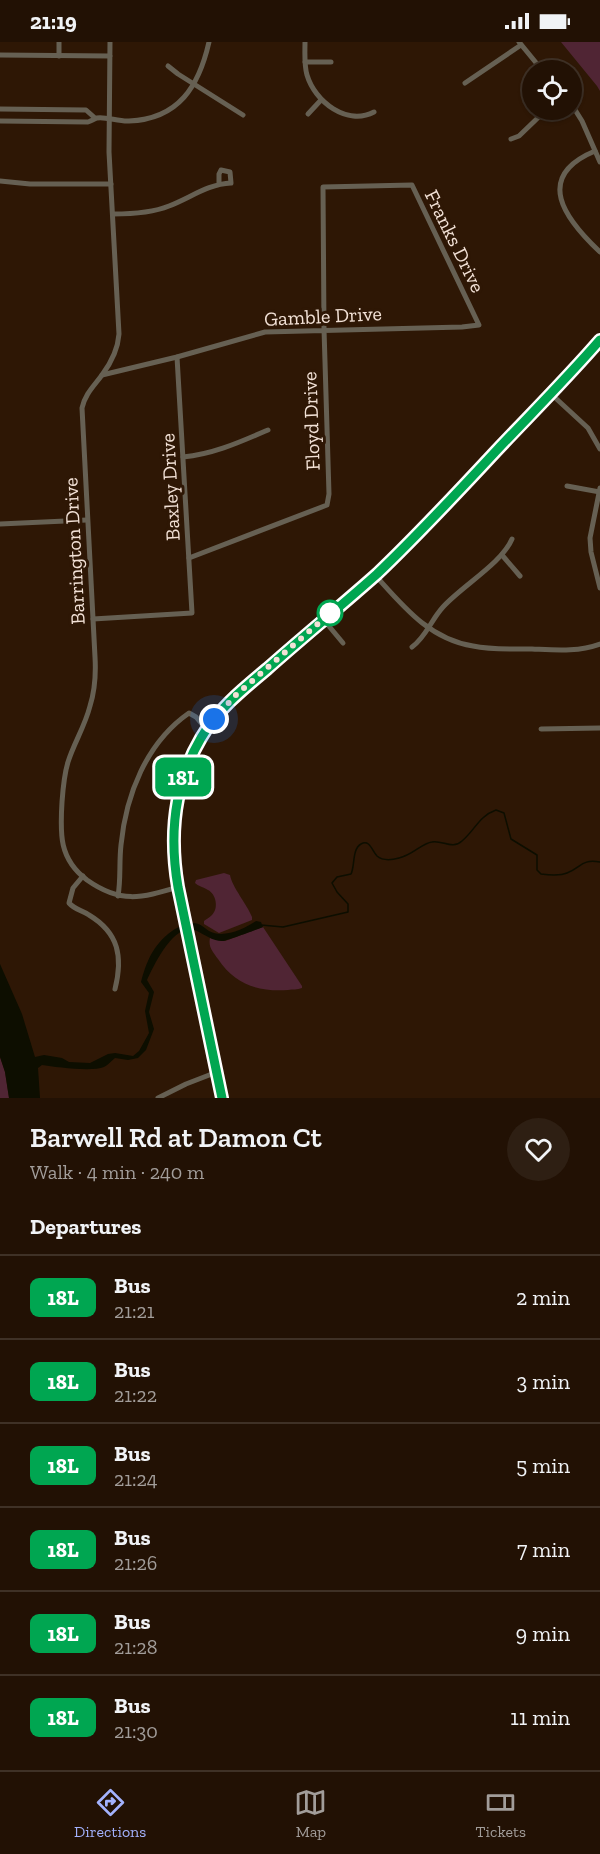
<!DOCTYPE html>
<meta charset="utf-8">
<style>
:root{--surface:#221104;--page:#2e1f13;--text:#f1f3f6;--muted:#a29d9a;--line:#3f3126;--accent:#a3b2fd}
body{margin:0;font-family:"Zilla Slab",serif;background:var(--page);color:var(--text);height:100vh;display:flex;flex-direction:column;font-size:22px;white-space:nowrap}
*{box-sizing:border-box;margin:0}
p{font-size:20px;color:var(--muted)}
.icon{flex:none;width:33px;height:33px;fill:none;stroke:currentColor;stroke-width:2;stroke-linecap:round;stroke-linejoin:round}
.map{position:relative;height:1056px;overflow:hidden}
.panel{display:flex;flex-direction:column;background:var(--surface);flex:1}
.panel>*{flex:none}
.badge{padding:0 12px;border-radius:9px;font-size:21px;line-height:39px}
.tools{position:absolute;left:522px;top:18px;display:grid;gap:12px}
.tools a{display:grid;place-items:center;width:60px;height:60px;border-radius:50%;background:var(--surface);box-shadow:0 2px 4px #0004,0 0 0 2px var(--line);font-size:30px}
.you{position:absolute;width:30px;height:30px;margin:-15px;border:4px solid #fff;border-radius:50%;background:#1a73e8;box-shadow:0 0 0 9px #1a73e833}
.map>.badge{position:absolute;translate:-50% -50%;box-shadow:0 0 0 3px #fff}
h2{padding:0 30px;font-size:22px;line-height:54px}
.round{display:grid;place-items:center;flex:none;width:63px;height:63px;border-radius:32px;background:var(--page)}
.head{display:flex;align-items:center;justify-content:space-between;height:102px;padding:0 30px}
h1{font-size:28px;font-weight:600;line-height:45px}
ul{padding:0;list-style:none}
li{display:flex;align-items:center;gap:18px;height:84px;padding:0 30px;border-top:2px solid var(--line)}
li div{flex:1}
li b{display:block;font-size:22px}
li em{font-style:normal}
li .badge{min-width:66px;font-weight:700;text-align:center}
.status{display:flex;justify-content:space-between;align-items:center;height:42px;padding:0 30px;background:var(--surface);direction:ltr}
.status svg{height:16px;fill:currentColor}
.tab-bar{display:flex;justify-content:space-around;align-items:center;height:84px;border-top:2px solid var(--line);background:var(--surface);font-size:16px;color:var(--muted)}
.tab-bar a{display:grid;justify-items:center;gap:3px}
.tab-bar .active{color:var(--accent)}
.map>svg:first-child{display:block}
</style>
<div class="status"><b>21:19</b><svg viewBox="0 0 49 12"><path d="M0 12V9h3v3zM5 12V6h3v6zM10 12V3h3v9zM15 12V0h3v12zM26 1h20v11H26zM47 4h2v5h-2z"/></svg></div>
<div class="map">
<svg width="600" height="1056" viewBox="0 0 600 1056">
<rect width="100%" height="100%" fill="#2e1705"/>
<!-- green -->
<g fill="#502534">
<polygon points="561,0 600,0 600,49 597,44"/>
<path d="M224,831L230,833C232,845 247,862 252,875V878L219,891L204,882V879C206,877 209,876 212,873C219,866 216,852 208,848C203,845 198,844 195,841L196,838Z"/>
<path d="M263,885L302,944V946C297,948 293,947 288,948C259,950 235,943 218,917C213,910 208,905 210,896L225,899Z"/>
<polygon points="0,1015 5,1030 9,1056 0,1056"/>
</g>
<!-- water -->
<path fill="#0d0e00" d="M256,879L261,880L263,885C261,886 226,899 223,899C215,900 205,893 197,889C175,878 154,923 147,938L154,950L149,970L154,987L146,1008L138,1016L128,1018L115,1016C111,1019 108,1023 104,1025C92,1030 55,1025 42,1023L38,1026L40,1056H9L5,1030L0,1015V922L22,972L35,1015L44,1013L62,1016L69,1020L90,1021L108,1012L115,1011L133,1014L139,1009L149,991L145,969L149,951L141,940C147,917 155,900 175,887C181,884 186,881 193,881C200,881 203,885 209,889C223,897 244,887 256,879Z"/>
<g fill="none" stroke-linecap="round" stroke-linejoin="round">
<!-- stream -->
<path stroke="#0d0e00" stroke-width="1.5" d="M261,883L283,885L348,870V862L337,850L332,841L337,835L351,832C355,824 352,807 361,802C370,797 372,809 377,814C383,819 392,818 399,816C413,813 422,801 432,800C443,798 452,808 462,799C475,788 479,774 496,768L504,771L511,797L537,813V828L541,832C549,833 560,834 567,831C582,825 581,817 600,820"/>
<!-- minor -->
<g stroke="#666053" stroke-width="5">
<polyline points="59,0 59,14"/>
<path d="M110,0L109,110L119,292C118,306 111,321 102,333C94,344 85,352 82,366L95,615C96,632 95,648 90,664C85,684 74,701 68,720C64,733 63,746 62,760C60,792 59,817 87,838C121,862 141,856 178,845"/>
<path d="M305,0C305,11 304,23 307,33C315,60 347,84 374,70"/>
<polyline points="519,0 542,28"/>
<polyline points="0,13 110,14"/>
<polyline points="305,20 331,20"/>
<polyline points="168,24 178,32 243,73"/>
<polyline points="465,41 521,3"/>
<polyline points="572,63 582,79 600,120"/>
<polyline points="0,67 86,68 95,76"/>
<polyline points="308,72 321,58"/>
<path d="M0,79L88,80C91,79 94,77 97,76C104,74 120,80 129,79C179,77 199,44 209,0"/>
<polyline points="511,97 519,94 546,68"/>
<path d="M595,109C533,135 565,177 600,210"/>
<polyline points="0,139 30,142 111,142"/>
<path d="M113,172C132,172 152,171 169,164C190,156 208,142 231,141L230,130L221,128L219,132V141"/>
<polyline points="102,333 177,315 265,290 462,285 479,283 412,143 323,145 324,287 329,452 327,463 189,516"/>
<polyline points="550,351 588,386 600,407"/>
<path d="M183,415C214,412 240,400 268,388"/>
<polyline points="567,444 600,450"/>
<polyline points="600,446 590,496 591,510 600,546"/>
<polyline points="0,482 87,478"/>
<polyline points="502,513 520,534"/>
<path d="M375,533C403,564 429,597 473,604C492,608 512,607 532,607C556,608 578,610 600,602"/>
<polyline points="93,577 192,571 177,315"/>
<polyline points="323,577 343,601"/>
<path d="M412,605C426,595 431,578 443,565C462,544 502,521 512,497"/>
<polyline points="541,687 600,686"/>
<path d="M83,834L73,846L69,861C75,868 82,868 89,873C119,891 123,915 115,947"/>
<path d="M118,854C121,837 119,820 121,803C126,753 146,701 189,671L196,675L206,687"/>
<polyline points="158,1056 186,1042 217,1030"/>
</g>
<!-- tertiary -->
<polyline stroke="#666053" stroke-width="7" points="222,1056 178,845 173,804 177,761 190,717 206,687 236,653 375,533 426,484 600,298"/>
</g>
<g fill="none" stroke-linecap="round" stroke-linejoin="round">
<defs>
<path id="line" d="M222,1056L178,845C169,793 174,742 201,696C217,668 243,647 267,627C303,595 341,564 377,532C419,492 458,450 497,408C532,371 567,336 600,298"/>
</defs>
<!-- line casing -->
<use href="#line" stroke="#fff" stroke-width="14"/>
<!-- line -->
<use href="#line" stroke="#00a651" stroke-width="9"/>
<!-- walk -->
<polyline stroke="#f2e1d6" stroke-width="6" stroke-dasharray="0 10.8" points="214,677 236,653 336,566 330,571"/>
</g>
<!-- markers -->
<circle fill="#fff" stroke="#00a651" stroke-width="3" cx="330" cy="571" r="12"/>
<g text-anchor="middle" stroke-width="6" stroke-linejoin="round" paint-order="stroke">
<!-- street labels -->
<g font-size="20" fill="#f2e1d6" stroke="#2e1705">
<text transform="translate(455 199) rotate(64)" y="7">Franks Drive</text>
<text transform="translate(323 274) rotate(-3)" y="7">Gamble Drive</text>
<text transform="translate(311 379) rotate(-92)" y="7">Floyd Drive</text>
<text transform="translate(170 445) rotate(-93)" y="7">Baxley Drive</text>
<text transform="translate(74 509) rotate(-93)" y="7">Barrington Drive</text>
</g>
</g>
</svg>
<div class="tools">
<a><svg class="icon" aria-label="locate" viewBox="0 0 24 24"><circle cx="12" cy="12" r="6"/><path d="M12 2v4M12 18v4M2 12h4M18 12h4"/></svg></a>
</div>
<div class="you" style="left:214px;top:677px"></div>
<b class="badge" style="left:183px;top:735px;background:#00a651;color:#fff">18L</b>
</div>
<section class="panel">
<div class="head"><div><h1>Barwell Rd at Damon Ct</h1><p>Walk · 4 min · 240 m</p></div><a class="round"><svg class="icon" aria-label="heart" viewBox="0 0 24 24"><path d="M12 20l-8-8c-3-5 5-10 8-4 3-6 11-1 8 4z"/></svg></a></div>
<h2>Departures</h2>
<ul>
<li><span class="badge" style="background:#00a651;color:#fff">18L</span><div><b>Bus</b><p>21:21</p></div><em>2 min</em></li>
<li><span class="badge" style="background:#00a651;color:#fff">18L</span><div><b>Bus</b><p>21:22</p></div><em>3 min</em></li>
<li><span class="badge" style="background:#00a651;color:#fff">18L</span><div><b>Bus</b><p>21:24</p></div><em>5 min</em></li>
<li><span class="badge" style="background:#00a651;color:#fff">18L</span><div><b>Bus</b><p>21:26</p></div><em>7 min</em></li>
<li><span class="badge" style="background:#00a651;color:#fff">18L</span><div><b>Bus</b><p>21:28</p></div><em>9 min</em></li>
<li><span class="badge" style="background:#00a651;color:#fff">18L</span><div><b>Bus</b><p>21:30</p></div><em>11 min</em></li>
</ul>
</section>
<nav class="tab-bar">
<a class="active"><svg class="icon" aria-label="directions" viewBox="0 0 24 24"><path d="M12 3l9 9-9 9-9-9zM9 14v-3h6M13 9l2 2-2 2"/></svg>Directions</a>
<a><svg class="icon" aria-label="map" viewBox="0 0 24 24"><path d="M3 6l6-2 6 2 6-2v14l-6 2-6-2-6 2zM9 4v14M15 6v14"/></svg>Map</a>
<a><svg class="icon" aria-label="tickets" viewBox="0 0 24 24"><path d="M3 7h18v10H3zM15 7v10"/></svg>Tickets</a>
</nav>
